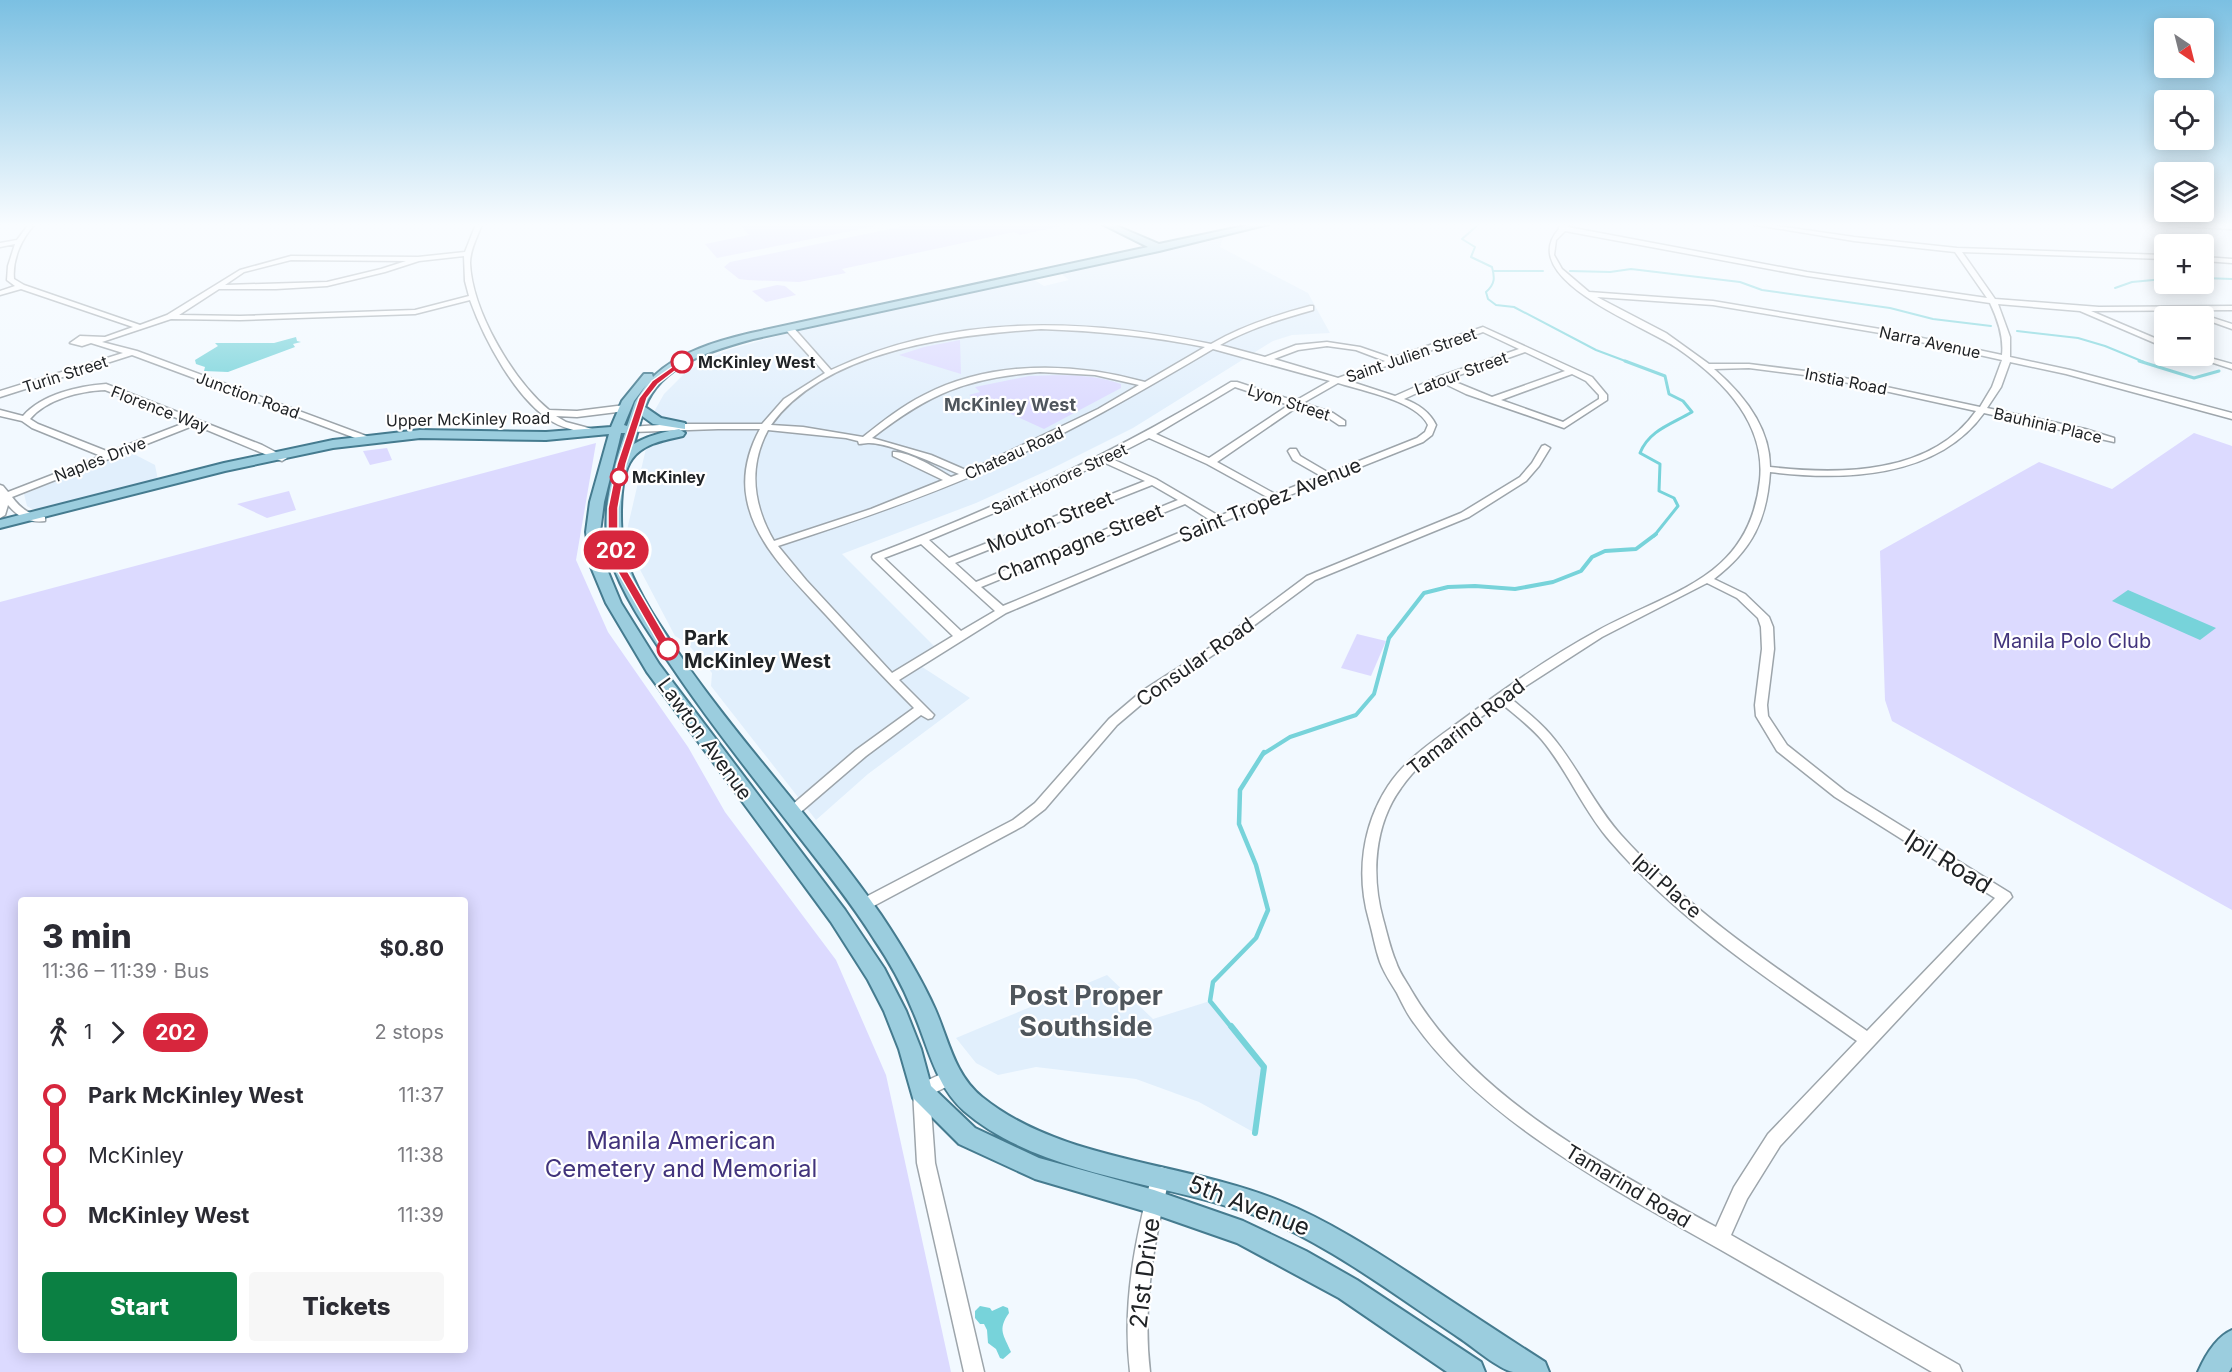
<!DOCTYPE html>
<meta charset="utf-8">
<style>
:root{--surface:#fff;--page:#f7f7f7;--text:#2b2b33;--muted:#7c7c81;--accent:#0b8043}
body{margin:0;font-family:Inter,sans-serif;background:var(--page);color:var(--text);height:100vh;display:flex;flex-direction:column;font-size:22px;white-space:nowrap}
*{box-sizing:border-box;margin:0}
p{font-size:20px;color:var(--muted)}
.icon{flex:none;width:33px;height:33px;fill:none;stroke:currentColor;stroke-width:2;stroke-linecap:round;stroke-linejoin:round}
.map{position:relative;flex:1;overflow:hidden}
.panel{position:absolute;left:18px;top:897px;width:450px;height:456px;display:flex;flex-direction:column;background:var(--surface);border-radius:6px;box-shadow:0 3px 15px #0003}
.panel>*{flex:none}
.badge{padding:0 12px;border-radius:20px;font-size:21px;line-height:39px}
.needle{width:39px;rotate:145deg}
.tools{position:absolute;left:2154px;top:18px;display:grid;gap:12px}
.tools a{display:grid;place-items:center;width:60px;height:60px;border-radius:6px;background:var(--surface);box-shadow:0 3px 15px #0003;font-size:30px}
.map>.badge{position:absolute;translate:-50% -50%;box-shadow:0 0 0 3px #fff}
.legs{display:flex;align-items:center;gap:9px;height:66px;padding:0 24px;font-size:20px}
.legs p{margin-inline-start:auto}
.headline{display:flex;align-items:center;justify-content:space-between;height:102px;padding:0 24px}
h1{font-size:33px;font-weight:800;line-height:45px}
.button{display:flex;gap:12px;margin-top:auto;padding:12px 24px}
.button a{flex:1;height:69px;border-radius:6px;background:var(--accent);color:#fff;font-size:24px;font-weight:800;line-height:69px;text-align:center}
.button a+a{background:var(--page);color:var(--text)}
ul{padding:0 24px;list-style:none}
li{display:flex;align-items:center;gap:21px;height:60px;font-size:22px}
li i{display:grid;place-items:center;width:9px;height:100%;margin:0 8px;background:currentColor}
li i::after{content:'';width:15px;height:15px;margin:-8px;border:4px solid;border-radius:50%;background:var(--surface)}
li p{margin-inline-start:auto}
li:first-child i{background:linear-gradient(#0000 50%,currentColor 0)}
li:last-child i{background:linear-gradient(currentColor 50%,#0000 0)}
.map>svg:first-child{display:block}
</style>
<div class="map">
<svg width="2232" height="1372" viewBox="0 0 2232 1372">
<rect width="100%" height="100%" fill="#f2f9ff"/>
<!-- built -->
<g fill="#e1effc">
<polygon points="1223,238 1220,247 1308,293 1330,333 1292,335 1273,341 1133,428 1053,468 976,503 842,554 935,647 913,661 970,698 868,774 816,820 711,686 712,673 687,643 675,636 635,560 627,530 655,410 664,394 685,373 708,359 731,349 792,332 1033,279 1044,286 1069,280 1060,273"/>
<polygon points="130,452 155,465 158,480 43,509 32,509 27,506 24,494"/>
<polygon points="1107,975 1153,1019 1210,1001 1264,1067 1255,1133 1199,1102 1136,1079 1036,1067 998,1075 976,1063 956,1038"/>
</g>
<!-- green -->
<g fill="#dcdaff" fill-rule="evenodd">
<polygon points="724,224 885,224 717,258 705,244 749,235 739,224"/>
<polygon points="914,224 1056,224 1061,226 1020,235 1014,232 842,269 846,273 799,282 747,280 739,279 724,267 730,262"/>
<polygon points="777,285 785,286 796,295 766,302 752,291"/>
<polygon points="960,340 961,374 899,355 924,347"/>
<path d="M1029,376C1059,375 1092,373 1121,384V388L1044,429L969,395L980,392L975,387Z"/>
<polygon points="2194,433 2232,446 2232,910 1892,721 1885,700 1880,551 2039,462 2112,489"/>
<path d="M596,443L576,560L608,632L688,747L725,812L836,960L886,1075L951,1372H0V602ZM21,900H465V1350H21Z"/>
<polygon points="387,448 392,460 370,465 363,451"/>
<polygon points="289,491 296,510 267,518 237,504"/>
<polygon points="1357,634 1386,641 1371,676 1341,668"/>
</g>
<!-- water -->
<g fill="#77d3da">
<polygon points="296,337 297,341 301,342 293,344 295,347 228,372 204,371 205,367 196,364 195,360 218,346 215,343 274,343"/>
<polygon points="2128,590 2216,628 2200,640 2112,601"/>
<path d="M980,1306L990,1308L992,1311L1003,1306L1008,1308L1009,1313C997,1330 1004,1335 1011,1352L1003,1359L1000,1358L996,1349L988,1343L987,1330L984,1324H980L975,1318V1311Z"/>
</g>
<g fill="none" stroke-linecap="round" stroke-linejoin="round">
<!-- stream-far4 -->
<g stroke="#77d3da" stroke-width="2">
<path d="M1479,224L1462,239L1475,247L1471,257L1492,267C1495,278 1495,284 1486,292L1488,299L1496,305L1514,307L1596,350L1628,362"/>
<polyline points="1493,271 1543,271"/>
<polyline points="1570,271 1610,272 1631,269 1740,282 1762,290 1890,308 1933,319 1991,326"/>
<polyline points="2204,278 2232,279"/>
<polyline points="2115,288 2132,282 2164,279"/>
<polyline points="2017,331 2078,338 2105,346 2144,362"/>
</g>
<!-- stream-far3 -->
<g stroke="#77d3da" stroke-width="3">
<path d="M1625,361L1665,376L1669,394L1683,401L1692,412C1672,424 1649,430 1640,453L1660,464L1659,491L1674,498L1678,506L1654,536"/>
<polyline points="2139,361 2194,378 2219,371"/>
</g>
<!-- stream-far2 -->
<polyline stroke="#77d3da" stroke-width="4" points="1263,754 1290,737 1356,715 1374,694 1389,638 1424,593 1448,587 1475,586 1515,589 1553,582 1581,571 1592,557 1605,551 1636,549 1656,534"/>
<!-- stream-far1 -->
<polyline stroke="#77d3da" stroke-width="4.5" points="1232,1028 1210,1001 1213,982 1256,938 1268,910 1256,865 1239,824 1240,790 1264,752"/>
<!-- stream -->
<polyline stroke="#77d3da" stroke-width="6" points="1231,1026 1264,1067 1255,1133"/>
<defs>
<g id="minor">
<path d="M29,224H35C22,238 12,259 14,279L24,285L140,325L167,315L240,270L291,256L418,257L465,252L476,224H482C478,236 470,249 470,263C472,311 513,380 549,410L577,411L625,405L629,408L625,411L577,417L556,416L566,422L596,430V434L593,435C580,431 565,429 553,422C516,400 484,339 470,300L415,314L240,320L171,319L102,342L137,351L369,437V441L366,442L132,355L0,397V391L123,353L91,343L82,346L70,343L80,336L105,337L133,327L21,289L0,295V291L15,286L7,280L8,266L15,244L0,247V243L17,240ZM464,256L465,281L469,296L415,310L240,316L179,315L219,289H276L327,286L385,272L419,261ZM291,260L406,261L381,269L327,282L225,285L244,272Z"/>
<path d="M1564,224H1570L1568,227L1807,272L1987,298L1955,252L1854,241L1750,224H1764L1854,237L1957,248L2164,255V259L1962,252L1995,299L2099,307L2232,306V310L2091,311L2164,342V347L2080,311L1998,304L2010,337V357L2070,370L2232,413V419L2066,374L2010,362L2001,387L1987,408L2085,429L2114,438V442L1984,413C1937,479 1842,481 1770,472C1767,520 1752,550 1714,579L1745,594L1769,617L1773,627L1774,649L1767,705L1768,716L1787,745L1845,791L2010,893L2012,897L1780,1146L1747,1199L1731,1235L1959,1365L1962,1372H1932C1862,1331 1791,1290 1721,1250C1617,1191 1484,1122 1414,1023C1407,1014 1402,1003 1397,993C1391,983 1384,973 1380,962C1375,948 1373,934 1369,920C1356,875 1362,826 1388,786C1408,756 1438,738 1466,717C1508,686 1551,656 1597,631C1671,590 1749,580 1760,480C1766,422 1721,378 1677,348C1646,326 1514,279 1559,229V227ZM1565,231L1807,276L1990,303C1998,320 2004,337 2002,355L1880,329L1713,301L1589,292L1562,269L1554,255L1556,240ZM1597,297L1713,305L1880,333L2002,360L1992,387L1980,407L1821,373L1749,364H1709L1666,333ZM1749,368L1821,377L1976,411C1931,475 1839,475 1770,467C1770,427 1743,394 1714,369ZM1707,583L1737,598L1758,618L1761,627L1762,649L1755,705L1756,716L1777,751L1835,797L1995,898L1867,1031C1781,971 1691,913 1621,835C1593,804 1577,765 1550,734C1538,720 1523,709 1509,697L1602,637ZM1501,703C1515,715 1530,726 1542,740C1568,771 1583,810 1610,841C1680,922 1771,981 1857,1041L1768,1134L1734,1187L1716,1227C1608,1167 1475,1100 1411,990C1406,981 1399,972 1396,962C1390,948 1387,933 1383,919C1371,876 1374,825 1401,788C1426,752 1466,728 1501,703Z"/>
<polygon points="2176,224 2232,225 2232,229 2179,226"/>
<polygon points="2204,257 2232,259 2232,263 2204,261"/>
<path d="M1310,306H1313V310C1281,319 1248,329 1220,345L1265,357L1296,345L1327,342L1360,347L1392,358L1483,327L1592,377L1607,395V400L1564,428L1466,394L1441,382L1404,399C1418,404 1429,411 1436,425L1432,435L1423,442L1222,522L1006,613L899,680L934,715L932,718L928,719L921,715L866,756L796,816H786L784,813L786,810L856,750L914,708C884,678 855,647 826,615C796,582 756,546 747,500C742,476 748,451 760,429H718L632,432L628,429L629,427L675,424H762L784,399L825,373L786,330V326H792L831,370C951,313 1084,318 1211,344C1242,326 1276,315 1310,306ZM1041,329C1097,331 1150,336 1205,347L1145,382C1074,362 992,360 924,395C902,406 883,421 863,437L803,427L771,425C826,349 954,335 1041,329ZM1483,332L1519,349L1438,377L1395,396L1346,380ZM1327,346L1356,350L1385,361L1338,378L1274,359L1298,350ZM1213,349L1330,381L1295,401L1237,382H1231C1117,452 998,507 873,555L872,557L873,559L953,636L892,673L806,580L778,546C849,523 920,499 988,469C1066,435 1140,392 1213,349ZM1525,352L1565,371L1492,397L1448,379ZM1040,372L1095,375L1139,385L1098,409L968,471L931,455L872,438C930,393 966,378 1040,372ZM1572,374L1586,381L1599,395V399L1563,422L1501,400ZM1338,383C1363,391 1417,401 1428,425L1425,432L1417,438L1329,473L1300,456L1296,449H1290L1288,451L1293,460L1321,476L1275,494L1217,462L1297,407L1327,417L1339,425H1345V421L1333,413L1303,403ZM1235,387L1289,405L1209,458L1156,434ZM768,430L846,438L858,441L859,444C862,444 865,443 868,443C888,442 939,465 959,474L951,477C937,469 909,451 893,452V456L943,480L871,509L774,541C753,505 748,467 768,430ZM1149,438L1207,464L1267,497L1219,516L1156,479L1110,458ZM1103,462L1145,481L949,558L929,540L1018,503ZM1152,485L1178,500L976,582L955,563ZM1185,504L1210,520L1003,606L981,587ZM921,544L995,611L961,631L884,558Z"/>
<polygon points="2204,315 2232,324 2232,329 2204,319 2204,316 2201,316"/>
<polygon points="2192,356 2203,356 2232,364 2232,369"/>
<path d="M106,384L262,445L287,458L282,461L279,460L195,425L12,497C22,510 29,514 45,517V521C29,523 18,517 8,505L5,515L0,518V485L3,486L8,492L101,456L32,428L22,421L0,416V410L23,416C42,394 79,386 106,384ZM105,390L187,422L109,452L38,424L30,419C47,399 80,391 105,390Z"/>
<polygon points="1545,445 1550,448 1539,466 1526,481 1469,517 1315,580 1225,647 1150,697 1117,725 1045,809 1023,826 868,909 863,911 858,909 856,905 858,901 1013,820 1035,803 1109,719 1142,691 1217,643 1307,576 1461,513 1520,477 1532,463 1542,446"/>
<polygon points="950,1070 956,1072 958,1077 956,1082 930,1095 935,1163 984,1372 964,1372 917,1163 913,1091 915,1086"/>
<path d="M1161,1167L1167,1169L1170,1175C1154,1241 1142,1304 1150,1372H1130C1122,1304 1135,1240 1152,1175L1155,1169Z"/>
</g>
<g id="major">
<path d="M1102,224H1112L1159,244L1254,224H1269L1159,251L753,339C713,350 661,364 645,407L661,418L685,423V429L653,424L642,416L634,444C647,436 663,432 679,429L685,433L683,436C665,440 644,443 632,459C617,479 619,542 628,565C641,600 665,633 686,664C747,751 821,828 881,915C901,945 920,976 935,1009C949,1041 954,1074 982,1097C1062,1162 1186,1162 1280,1201C1329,1221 1374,1250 1418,1279C1460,1307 1503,1335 1545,1362L1549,1372C1538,1372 1524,1372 1513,1372C1498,1369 1472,1346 1458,1337C1401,1299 1344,1256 1281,1226C1184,1181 1046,1182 964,1111C934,1084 928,1044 912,1009C902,984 889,961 874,939C851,902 824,869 797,834C753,777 708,721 668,661C647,630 623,596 611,560C599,519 612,472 625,433H621L619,442L604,502L600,532L606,567L621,603L659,664L845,910L884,968L906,1011L921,1049L931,1086L975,1128L1039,1158L1154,1190L1243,1221L1306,1251L1357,1280L1481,1362L1485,1372H1447L1339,1298L1237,1243L1154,1214L1035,1179L959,1144L913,1098L899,1049L884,1011L868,980L831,922L647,672L606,603L591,567L586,532L590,502L609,434L546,440L420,438L333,448L225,471L0,528V520L224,463L333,440L420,430L546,432L611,427L622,401L644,374H652L653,377C679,352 717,341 751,333L1148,247ZM646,385L635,402L627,426L624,425L634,401Z"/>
<path d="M2232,1330V1367L2229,1372H2198C2205,1356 2216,1337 2232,1330Z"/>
</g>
</defs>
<!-- minor casing -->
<use href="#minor" stroke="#9da5ab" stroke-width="3"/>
<!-- major casing -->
<use href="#major" stroke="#457b8f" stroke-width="4"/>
<!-- minor -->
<use href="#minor" fill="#fff" fill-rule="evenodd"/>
<!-- major -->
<use href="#major" fill="#9bcdde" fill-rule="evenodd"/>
</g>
<!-- sky -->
<linearGradient id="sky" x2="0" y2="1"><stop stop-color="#7bc0e2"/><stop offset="0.54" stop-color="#f9fcff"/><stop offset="1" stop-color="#f9fcff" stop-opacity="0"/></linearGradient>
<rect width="2232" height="416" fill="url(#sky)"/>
<!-- line-1 -->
<polygon fill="#d7263d" stroke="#fff" stroke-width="1.5" points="682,360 684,361 684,364 658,384 647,398 626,464 618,508 618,529 625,567 673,649 668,653 662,649 615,567 608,529 608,508 617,464 639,398 652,381"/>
<!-- markers -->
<g fill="#fff" stroke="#d7263d" stroke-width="3">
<circle cx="682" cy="362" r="10"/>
<circle cx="619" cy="477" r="8"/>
<circle cx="668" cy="649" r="10"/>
</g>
<g text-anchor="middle" stroke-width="4.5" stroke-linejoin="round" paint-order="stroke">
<!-- far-street labels -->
<g font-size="16" fill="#202326" stroke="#fff">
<text transform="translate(1930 342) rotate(12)" y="6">Narra Avenue</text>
<text transform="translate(1411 355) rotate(-19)" y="6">Saint Julien Street</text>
<text transform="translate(1461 373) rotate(-20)" y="6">Latour Street</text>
<text transform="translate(65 374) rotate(-18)" y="6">Turin Street</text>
<text transform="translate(1846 381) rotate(11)" y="6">Instia Road</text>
<text transform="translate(248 395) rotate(20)" y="6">Junction Road</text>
<text transform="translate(1289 402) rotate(18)" y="6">Lyon Street</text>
<text transform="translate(160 409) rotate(21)" y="6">Florence Way</text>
<text transform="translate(468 419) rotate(-1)" y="6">Upper McKinley Road</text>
<text transform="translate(2048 425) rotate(13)" y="6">Bauhinia Place</text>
<text transform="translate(1014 453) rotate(-24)" y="6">Chateau Road</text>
<text transform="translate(100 459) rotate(-21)" y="6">Naples Drive</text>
<text transform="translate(1059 479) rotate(-25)" y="6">Saint Honore Street</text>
</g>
<!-- far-stop labels -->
<g font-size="16" font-weight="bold" fill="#202326" stroke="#fff" text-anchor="start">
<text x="698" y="368">McKinley West</text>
<text x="632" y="483">McKinley</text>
</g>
<!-- far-neighbourhood labels -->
<g font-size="18" font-weight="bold" fill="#4f565c" stroke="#fff">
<text x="1010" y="411">McKinley West</text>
</g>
<!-- street labels -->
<g font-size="20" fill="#202326" stroke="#fff">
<text transform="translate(1270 500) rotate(-22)" y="7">Saint Tropez Avenue</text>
<text transform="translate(1050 522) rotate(-22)" y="7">Mouton Street</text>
<text transform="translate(1080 543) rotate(-22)" y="7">Champagne Street</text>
<text transform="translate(1195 662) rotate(-35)" y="7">Consular Road</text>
<text transform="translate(1466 727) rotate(-38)" y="7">Tamarind Road</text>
<text transform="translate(705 739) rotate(54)" y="7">Lawton Avenue</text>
<text transform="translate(1667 886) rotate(42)" y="7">Ipil Place</text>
<text transform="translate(1628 1186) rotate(31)" y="7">Tamarind Road</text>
</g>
<!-- stop labels -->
<g font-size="20" font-weight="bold" fill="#202326" stroke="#fff" text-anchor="start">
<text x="684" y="645">Park<tspan x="684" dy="23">McKinley West</tspan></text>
</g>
<!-- park labels -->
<g font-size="20" fill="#41337c" stroke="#fff">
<text x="2072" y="648">Manila Polo Club</text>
</g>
<!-- near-street labels -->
<g font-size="24" fill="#202326" stroke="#fff">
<text transform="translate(1948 862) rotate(32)" y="8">Ipil Road</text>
<text transform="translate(1249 1206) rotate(21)" y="8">5th Avenue</text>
<text transform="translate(1145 1273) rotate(-83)" y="8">21st Drive</text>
</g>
<!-- near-park labels -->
<g font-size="24" fill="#41337c" stroke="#fff">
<text x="681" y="1149">Manila American<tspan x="681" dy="28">Cemetery and Memorial</tspan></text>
</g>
<!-- near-quarter labels -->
<g font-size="27" font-weight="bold" fill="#4f565c" stroke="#fff">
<text x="1086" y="1005">Post Proper<tspan x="1086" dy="31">Southside</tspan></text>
</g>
</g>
</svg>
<div class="tools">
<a><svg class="needle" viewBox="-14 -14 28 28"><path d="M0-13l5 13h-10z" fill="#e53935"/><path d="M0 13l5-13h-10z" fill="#7c7c81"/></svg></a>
<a><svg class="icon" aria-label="locate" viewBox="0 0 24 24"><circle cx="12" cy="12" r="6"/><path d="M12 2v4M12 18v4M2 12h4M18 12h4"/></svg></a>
<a><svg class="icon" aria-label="layers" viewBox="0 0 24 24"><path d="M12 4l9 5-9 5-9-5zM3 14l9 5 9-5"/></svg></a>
<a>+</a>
<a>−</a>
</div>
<b class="badge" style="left:616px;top:550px;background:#d7263d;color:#fff">202</b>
<section class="panel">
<div class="headline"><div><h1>3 min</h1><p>11:36 – 11:39 · Bus</p></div><b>$0.80</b></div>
<div class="legs"><svg class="icon" aria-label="walk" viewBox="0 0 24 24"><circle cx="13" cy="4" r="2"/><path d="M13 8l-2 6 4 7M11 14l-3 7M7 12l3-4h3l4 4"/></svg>1<svg class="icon" aria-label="forward" viewBox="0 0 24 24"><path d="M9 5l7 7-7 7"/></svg><b class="badge" style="background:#d7263d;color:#fff">202</b><p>2 stops</p></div>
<ul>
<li><i style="color:#d7263d"></i><b>Park McKinley West</b><p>11:37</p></li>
<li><i style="color:#d7263d"></i><span>McKinley</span><p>11:38</p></li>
<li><i style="color:#d7263d"></i><b>McKinley West</b><p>11:39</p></li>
</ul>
<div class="button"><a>Start</a><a>Tickets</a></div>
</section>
</div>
